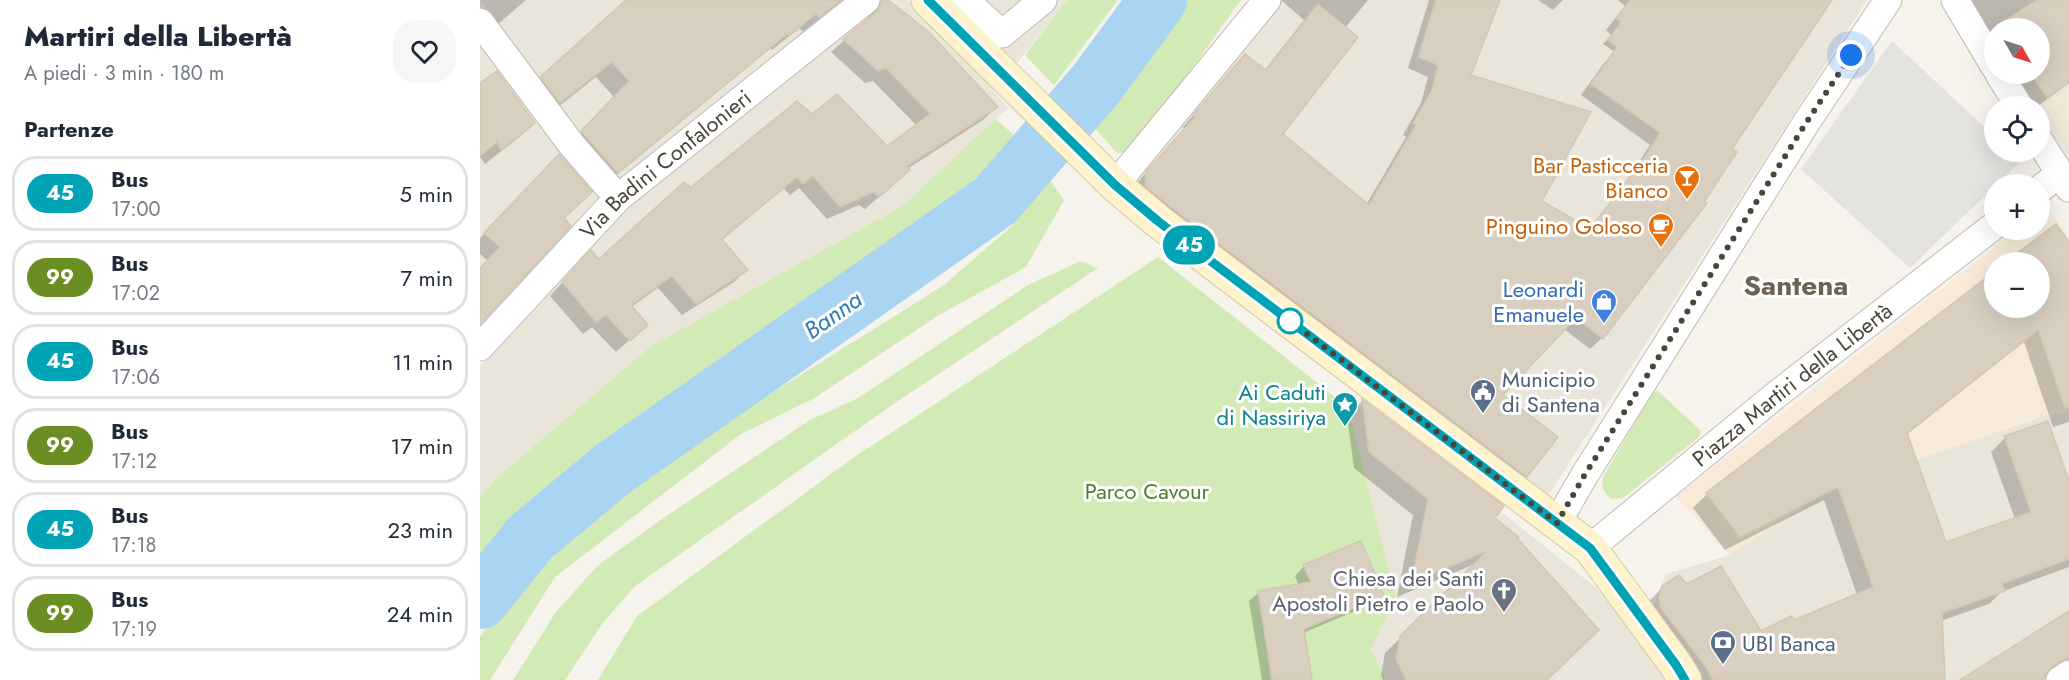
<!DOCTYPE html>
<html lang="it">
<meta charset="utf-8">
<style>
:root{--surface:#fff;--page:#f6f6f7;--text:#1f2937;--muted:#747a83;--line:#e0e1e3}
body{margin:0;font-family:Jost,sans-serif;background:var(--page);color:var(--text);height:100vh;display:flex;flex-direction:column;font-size:22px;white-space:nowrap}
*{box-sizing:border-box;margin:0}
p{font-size:20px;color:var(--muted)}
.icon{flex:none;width:33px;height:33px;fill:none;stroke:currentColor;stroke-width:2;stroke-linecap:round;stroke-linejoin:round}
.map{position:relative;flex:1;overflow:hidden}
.drawer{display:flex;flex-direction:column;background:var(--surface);width:480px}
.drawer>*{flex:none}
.badge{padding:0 12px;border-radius:20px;font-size:21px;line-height:39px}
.needle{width:39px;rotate:129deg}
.buttons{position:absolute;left:1504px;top:18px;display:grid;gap:12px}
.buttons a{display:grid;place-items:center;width:66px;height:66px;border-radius:50%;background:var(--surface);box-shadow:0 6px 24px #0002;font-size:30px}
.you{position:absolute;width:30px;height:30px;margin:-15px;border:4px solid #fff;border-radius:50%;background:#1a73e8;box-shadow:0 0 0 9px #1a73e833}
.map>.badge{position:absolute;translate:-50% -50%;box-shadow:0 0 0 3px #fff}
h2{padding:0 24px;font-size:22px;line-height:54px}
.round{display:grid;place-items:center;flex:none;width:63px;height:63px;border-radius:24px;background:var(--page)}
.overview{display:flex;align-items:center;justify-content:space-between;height:102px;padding:0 24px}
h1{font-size:28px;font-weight:800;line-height:45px}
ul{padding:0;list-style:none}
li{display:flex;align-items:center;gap:18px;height:75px;margin:0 12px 9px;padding:0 12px;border:3px solid var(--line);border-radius:24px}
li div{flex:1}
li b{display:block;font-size:22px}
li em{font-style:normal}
li .badge{min-width:66px;font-weight:700;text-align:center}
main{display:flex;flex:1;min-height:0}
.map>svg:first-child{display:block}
</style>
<main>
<section class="drawer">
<div class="overview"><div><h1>Martiri della Libertà</h1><p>A piedi · 3 min · 180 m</p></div><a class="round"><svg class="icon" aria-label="heart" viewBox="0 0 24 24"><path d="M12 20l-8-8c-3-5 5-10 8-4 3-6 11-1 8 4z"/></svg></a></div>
<h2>Partenze</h2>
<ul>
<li><span class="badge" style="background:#00a3b4;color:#fff">45</span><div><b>Bus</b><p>17:00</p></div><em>5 min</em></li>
<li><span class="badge" style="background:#6b8e23;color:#fff">99</span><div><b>Bus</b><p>17:02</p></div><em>7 min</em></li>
<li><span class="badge" style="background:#00a3b4;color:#fff">45</span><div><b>Bus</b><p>17:06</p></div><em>11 min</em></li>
<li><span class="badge" style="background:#6b8e23;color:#fff">99</span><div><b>Bus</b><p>17:12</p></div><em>17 min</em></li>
<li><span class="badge" style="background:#00a3b4;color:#fff">45</span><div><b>Bus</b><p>17:18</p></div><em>23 min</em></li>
<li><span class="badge" style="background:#6b8e23;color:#fff">99</span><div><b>Bus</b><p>17:19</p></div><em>24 min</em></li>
</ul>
</section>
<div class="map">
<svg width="1589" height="680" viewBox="0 0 1589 680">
<rect width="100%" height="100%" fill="#f6f3ec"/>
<!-- residential -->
<g fill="#eae5da">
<polygon points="0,0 362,0 139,185"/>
<polygon points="396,0 428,0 464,31 528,108 424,205 171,346 15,479 0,498 0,366 66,295 133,216"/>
<polygon points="470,0 587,0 535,66"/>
<polygon points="797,0 1387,0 1064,502 656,188 662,169"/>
<polygon points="1490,0 1589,0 1589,161 1560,115 1560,106 1555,106 1535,74 1560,74 1560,28 1515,28 1515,41"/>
<polygon points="0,35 129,197 0,337"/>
<polygon points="890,406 1130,599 1194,680 906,680 891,649 916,597 868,407"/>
<polygon points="1589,413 1589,668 1570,680 1207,680 1170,612 1186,574 1250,555 1346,491 1566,415"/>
</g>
<!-- commercial -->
<path fill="#f7ead8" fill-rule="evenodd" d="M1566,206L1589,237V413L1566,415L1346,491L1250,555L1196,497L1536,230H1560V211ZM1515,262H1560V308H1515Z"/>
<!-- education -->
<polygon fill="#efe8d6" points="1589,88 1589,145 1565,105"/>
<!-- green -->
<g fill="#d2eab5">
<polygon points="587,0 638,0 574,85 545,55"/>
<polygon points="696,0 761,0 652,152 637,153 610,123"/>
<polygon points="515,119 540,140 492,202 366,296 117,454 0,573 0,498 15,479 171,346 424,205"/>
<polygon points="561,168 584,200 546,267 459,315 333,399 261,434 75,577 10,680 0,680 0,637 30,591 182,462 464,285 533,225"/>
<polygon points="678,257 868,407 916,597 891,649 906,680 118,680 157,616 373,458"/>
<polygon points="601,261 618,268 412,405 155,586 122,624 85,680 33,680 76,612 117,566 182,519 330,420 378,398 548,285"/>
<path d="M1178,391L1221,431L1219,437L1143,498L1132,499C1123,492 1121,488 1123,477L1173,392Z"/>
</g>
<!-- parking -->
<polygon fill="#e5e3e0" points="1412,41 1515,137 1515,152 1531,152 1541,161 1430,268 1321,169"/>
<!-- shadow -->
<g fill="#0003">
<polygon points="0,0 46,0 10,31 0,20"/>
<polygon points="149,0 371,0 359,3 323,32 319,28 292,50 290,48 121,188 87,148 134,97 116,77 64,118 46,93"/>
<polygon points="396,0 405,0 516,107 503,120 427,169 415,183 385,209 379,205 347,219 319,188 310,195 303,188 242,240 266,270 254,282 202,315 178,288 151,307 153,337 136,352 112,327 103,334 70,296 98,265 119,262 211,189 332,116 407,148 437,126 393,81 385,83 351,52 389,19 388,8"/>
<polygon points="801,0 888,0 865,28 801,134 886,205 926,137 923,135 941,103 948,77 928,68 949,0 1003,0 989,76 1060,201 1109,230 1154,170 1170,145 1101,95 1124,63 1135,52 1123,44 1131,35 1126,30 1145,6 1138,0 1349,0 1122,338 1110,349 1084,329 1021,395 1046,476 1034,487 655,185 705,129 703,127 754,67 784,71 824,20"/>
<polygon points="1058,0 1083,0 1073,10"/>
<polygon points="1486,0 1589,0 1589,83 1558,106 1552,106 1532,74 1560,74 1560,28 1515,28 1515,47"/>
<polygon points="0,85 54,123 38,138 5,164 0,157"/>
<polygon points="66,169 82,218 0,323 0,269 8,261 0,254 0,238"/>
<polygon points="1575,226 1589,245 1589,422 1573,427 1544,342 1426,435 1465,544 1535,519 1511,452 1525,438 1589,485 1589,567 1521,592 1509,604 1461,621 1463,680 1211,680 1168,602 1183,587 1206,586 1281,633 1314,622 1377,595 1344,500 1245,550 1213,508 1227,494 1515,272 1515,308 1560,308 1560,262 1528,262"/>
<polygon points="882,401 1022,506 1013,518 1065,680 903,680 901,675 905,653 997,563 917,597 933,515 874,468 867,416"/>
<polygon points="824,566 902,594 892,604 823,633 830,680 782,680 769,601 779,592 819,586 815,576"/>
<polygon points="1589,613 1589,680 1574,672 1565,674 1563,680 1483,680"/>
</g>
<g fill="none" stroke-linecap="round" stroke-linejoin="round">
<!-- river -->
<polyline stroke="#a9d4f2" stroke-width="58" points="0,600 50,538 134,468 515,201 617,83 678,0"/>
</g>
<!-- building -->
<g fill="#d8cfc1" stroke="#d3c7b4" stroke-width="1.5">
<polygon points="146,0 361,0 339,17 336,14 309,36 307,34 138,173 101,131 149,81 132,62 80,103 60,77"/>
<polygon points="401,0 408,0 449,32 518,107 427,166 430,170 399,197 393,192 360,207 333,176 323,184 317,177 242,239 268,270 216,304 192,276 151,305 168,325 150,341 126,315 116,322 82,282 111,250 119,259 204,182 211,187 317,101 332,114 357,94 407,146 450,114 406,68 398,71 363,39 396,12 400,6"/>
<polygon points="956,0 1020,0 991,75 1111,112 1062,201 1110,229 1165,157 1180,133 1111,84 1137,47 1128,40 1141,22 1136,18 1150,0 1352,0 1252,149 1257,152 1224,202 1227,203 1123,339 1096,318 1023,395 1078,437 1047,477 691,207 665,186 666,172 715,117 713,115 765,54 786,70 838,4 878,37 803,134 889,205 936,125 933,123 952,90 958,65 938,57"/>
<polygon points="1557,0 1589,0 1589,82 1567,98 1551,74 1560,74 1560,28 1524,28 1521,23"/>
<polygon points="17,71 55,123 21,150 17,142 0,156 0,83"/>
<polygon points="79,154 112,192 84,218 91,226 0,324 0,268 20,247 4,233"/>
<polygon points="1576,224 1589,242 1589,407 1585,408 1558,330 1427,433 1466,542 1551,512 1524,436 1568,421 1589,481 1589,559 1522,584 1525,591 1462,613 1465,680 1233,680 1226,667 1180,607 1179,598 1182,586 1199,575 1207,584 1241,566 1281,631 1311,616 1314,620 1393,587 1358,487 1260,537 1226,493 1515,271 1515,308 1560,308 1560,262 1525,262"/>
<polygon points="882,399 1024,506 1015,518 1039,537 1037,538 1119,630 1067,680 926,680 916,659 920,636 1007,551 931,583 948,499 889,452"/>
<polygon points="881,541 904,595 824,629 832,680 792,680 778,591 831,582 823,565"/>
<polygon points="1589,611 1589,658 1581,661 1571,667 1565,678 1561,680 1480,680"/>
</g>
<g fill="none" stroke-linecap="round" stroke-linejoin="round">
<defs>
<g id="street">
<polyline points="485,0 522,34 563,0"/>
<polyline points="1475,0 1515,67"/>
<polyline points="0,22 91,144 138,198"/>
<polyline points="1519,74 1539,106"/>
<polyline points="1560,142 1589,188"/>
<polyline points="635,185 787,0"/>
<polyline points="1560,189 1579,174"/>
<path id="s1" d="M0,347L138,198L386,0"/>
<polyline points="1077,523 1104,476 1326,123 1408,0"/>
<path id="s2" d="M1110,548L1296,395L1515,225"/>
<polyline points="1580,680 1589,674"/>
</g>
<polyline id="secondary" points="448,0 635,185 679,222 1110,548 1196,665 1205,680"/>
</defs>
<!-- street casing -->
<use href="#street" stroke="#c2bbae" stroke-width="29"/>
<!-- secondary casing -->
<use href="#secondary" stroke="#d6c79b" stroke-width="35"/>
<!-- street -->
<use href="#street" stroke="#fff" stroke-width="27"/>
<!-- secondary -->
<use href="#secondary" stroke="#fff3cd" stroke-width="33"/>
</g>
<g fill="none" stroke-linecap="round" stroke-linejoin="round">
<defs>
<polyline id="line" points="448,0 635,185 679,222 1110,548 1196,665 1205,680"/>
</defs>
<!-- line casing -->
<use href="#line" stroke="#fff" stroke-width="14"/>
<!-- line -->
<use href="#line" stroke="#00a3b4" stroke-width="9"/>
<!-- walk -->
<polyline stroke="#4b4439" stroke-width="6" stroke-dasharray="0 10.8" points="810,321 1077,523 1104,476 1326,123 1371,55"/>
</g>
<!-- icons -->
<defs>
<symbol id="bar-pin" viewBox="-11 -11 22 30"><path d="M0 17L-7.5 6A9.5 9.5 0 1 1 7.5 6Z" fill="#e8710a" stroke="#fff"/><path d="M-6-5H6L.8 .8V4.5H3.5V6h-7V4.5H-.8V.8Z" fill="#fff"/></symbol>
<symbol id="cafe-pin" viewBox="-11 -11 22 30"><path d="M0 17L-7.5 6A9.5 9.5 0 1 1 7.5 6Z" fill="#e8710a" stroke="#fff"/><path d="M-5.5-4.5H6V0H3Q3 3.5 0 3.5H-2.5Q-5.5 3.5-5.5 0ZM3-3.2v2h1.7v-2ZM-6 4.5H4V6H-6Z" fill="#fff"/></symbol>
<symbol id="shop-pin" viewBox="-11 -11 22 30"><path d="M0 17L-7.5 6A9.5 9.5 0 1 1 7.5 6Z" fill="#3f7fe0" stroke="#fff"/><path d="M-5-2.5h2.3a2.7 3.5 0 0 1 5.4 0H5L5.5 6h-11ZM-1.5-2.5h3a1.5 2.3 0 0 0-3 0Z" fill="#fff"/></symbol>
<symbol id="civic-pin" viewBox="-11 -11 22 30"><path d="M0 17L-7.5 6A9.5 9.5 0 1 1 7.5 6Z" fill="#5c6f8a" stroke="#fff"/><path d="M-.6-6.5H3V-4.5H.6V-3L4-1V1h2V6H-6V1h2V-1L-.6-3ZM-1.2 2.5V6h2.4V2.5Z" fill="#fff"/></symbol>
<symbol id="sight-pin" viewBox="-11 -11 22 30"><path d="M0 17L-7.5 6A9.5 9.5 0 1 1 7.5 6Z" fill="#0f9aa8" stroke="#fff"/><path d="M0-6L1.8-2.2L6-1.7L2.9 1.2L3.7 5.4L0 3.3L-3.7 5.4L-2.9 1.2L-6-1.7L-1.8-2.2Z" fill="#fff"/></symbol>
<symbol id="church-pin" viewBox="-11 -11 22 30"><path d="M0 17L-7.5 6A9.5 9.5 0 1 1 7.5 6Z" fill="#6b7280" stroke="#fff"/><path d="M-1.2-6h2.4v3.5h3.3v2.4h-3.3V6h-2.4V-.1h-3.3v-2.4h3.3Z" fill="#fff"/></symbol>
<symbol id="bank-pin" viewBox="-11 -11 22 30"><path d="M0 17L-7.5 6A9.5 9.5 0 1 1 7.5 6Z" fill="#5c6f8a" stroke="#fff"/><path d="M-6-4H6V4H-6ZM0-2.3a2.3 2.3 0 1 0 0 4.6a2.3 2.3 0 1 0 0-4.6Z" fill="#fff"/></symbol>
</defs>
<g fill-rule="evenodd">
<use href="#bar-pin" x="1192" y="163" width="30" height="40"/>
<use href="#cafe-pin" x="1166" y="211" width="30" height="40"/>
<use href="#shop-pin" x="1109" y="287" width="30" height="40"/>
<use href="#civic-pin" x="988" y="377" width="30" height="40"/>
<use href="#sight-pin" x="850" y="390" width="30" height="40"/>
<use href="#church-pin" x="1009" y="576" width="30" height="40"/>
<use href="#bank-pin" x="1228" y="628" width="30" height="40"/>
</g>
<!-- markers -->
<circle fill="#fff" stroke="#00a3b4" stroke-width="3" cx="810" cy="321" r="12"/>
<g text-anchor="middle" stroke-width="6" stroke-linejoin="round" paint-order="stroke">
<!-- food labels -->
<g font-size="22" fill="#c56008" stroke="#fff" text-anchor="end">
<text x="1188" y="173">Bar Pasticceria<tspan x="1188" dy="25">Bianco</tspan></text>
<text x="1162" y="234">Pinguino Goloso</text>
</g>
<!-- street labels -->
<g font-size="22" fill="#4b4439" stroke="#fff">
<text dy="8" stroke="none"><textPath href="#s1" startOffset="261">Via Badini Confalonieri</textPath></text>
<text dy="8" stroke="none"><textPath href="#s2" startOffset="260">Piazza Martiri della Libertà</textPath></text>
</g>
<!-- shop labels -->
<g font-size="22" fill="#366cbe" stroke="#fff" text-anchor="end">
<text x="1104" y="297">Leonardi<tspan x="1104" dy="25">Emanuele</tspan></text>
</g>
<!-- service labels -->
<g font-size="22" fill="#4e5e75" stroke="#fff" text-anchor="start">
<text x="1022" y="387">Municipio<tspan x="1022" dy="25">di Santena</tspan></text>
<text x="1262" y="651">UBI Banca</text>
</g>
<!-- culture labels -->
<g font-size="22" fill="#0d838f" stroke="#fff" text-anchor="end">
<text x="846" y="400">Ai Caduti<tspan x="846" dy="25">di Nassiriya</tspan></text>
</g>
<!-- park labels -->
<g font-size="22" fill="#4a7f2a" stroke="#fff">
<text x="667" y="499">Parco Cavour</text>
</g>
<!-- worship labels -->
<g font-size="22" fill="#5b616d" stroke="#fff" text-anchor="end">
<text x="1004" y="586">Chiesa dei Santi<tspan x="1004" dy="25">Apostoli Pietro e Paolo</tspan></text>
</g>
<!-- water labels -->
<g font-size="24" font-style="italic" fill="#2e7ab2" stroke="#fff">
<text transform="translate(353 315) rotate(-35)" y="8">Banna</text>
</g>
<!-- district labels -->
<g font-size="28" font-weight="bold" fill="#6e6250" stroke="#fff">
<text x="1316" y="295">Santena</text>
</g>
</g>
</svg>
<div class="buttons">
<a><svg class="needle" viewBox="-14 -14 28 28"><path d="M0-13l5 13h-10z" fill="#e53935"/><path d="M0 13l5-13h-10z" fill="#747a83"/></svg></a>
<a><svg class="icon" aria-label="locate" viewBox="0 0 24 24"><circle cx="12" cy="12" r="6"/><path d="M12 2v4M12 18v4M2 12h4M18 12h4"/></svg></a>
<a>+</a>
<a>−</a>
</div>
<div class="you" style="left:1371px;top:55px"></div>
<b class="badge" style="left:709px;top:245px;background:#00a3b4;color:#fff">45</b>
</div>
</main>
